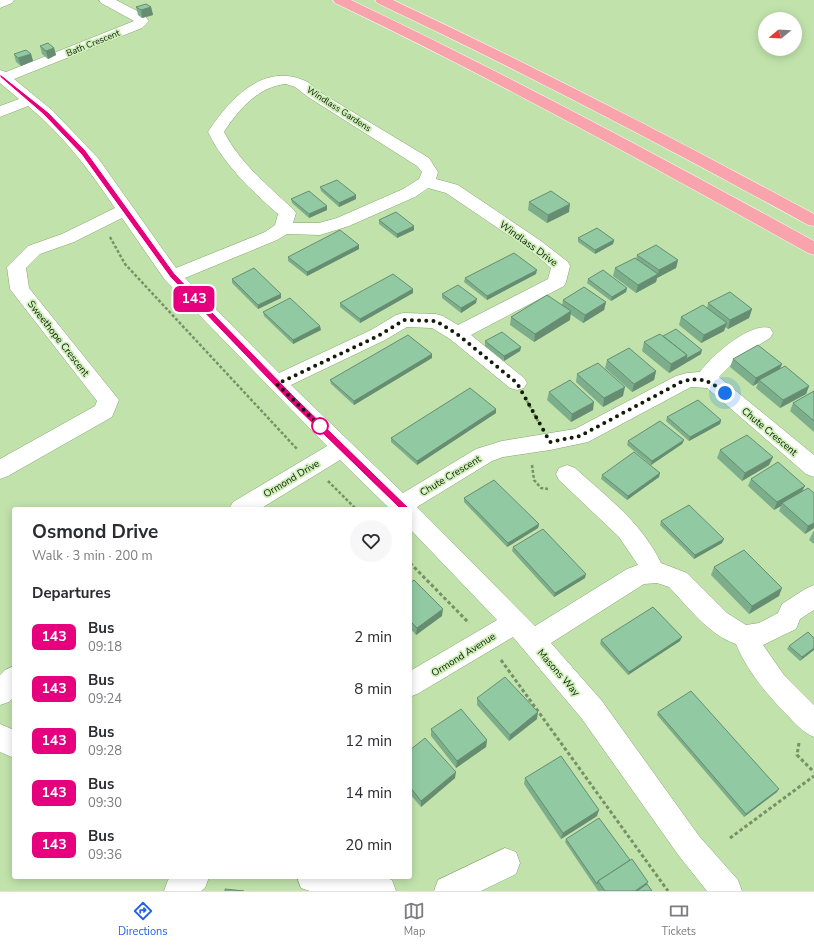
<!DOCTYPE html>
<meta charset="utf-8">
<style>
:root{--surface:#fff;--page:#f7f7f7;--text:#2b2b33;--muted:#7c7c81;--line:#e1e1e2;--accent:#2563eb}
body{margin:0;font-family:"Nunito Sans",sans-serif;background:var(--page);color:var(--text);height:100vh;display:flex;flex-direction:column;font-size:15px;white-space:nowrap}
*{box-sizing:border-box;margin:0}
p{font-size:13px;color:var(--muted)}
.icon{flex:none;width:22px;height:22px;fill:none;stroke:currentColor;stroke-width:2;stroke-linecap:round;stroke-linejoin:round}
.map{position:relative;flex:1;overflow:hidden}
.sheet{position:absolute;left:12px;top:507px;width:400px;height:372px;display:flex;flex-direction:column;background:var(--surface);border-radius:4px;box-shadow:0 2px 10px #0003}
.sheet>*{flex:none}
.badge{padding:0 8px;border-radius:6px;font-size:14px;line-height:26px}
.needle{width:26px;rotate:252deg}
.fabs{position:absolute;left:758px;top:12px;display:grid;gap:8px}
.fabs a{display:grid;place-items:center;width:44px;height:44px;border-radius:50%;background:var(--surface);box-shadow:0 2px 10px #0003;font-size:20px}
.you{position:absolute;width:20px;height:20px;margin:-10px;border:3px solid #fff;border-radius:50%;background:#1a73e8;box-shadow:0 0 0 6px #1a73e833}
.map>.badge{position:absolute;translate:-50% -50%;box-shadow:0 0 0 2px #fff}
h2{padding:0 20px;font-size:15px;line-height:36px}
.round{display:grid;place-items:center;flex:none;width:42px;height:42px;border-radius:21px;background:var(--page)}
.summary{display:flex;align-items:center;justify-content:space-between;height:68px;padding:0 20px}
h1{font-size:19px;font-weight:700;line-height:30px}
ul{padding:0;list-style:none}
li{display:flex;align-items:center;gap:12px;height:52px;padding:0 20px}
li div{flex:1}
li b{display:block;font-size:15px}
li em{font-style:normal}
li .badge{min-width:44px;font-weight:700;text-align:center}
.tab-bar{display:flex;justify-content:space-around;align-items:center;height:56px;border-top:1px solid var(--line);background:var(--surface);font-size:11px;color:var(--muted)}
.tab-bar a{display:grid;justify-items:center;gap:2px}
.tab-bar .active{color:var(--accent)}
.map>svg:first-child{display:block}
</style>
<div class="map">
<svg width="814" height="891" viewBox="0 0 814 891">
<rect width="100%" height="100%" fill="#c1e3ab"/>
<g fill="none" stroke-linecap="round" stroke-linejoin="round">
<defs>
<g id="minor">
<polygon points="0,0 14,0 12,3 0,8"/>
<path d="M99,0H116L143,14L149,21L142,28L14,79L52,110L98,158L176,268L265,232L275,225L278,214C251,190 224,165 208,132C228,101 262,63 303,80C309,82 314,87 318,91L429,158L438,172L436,179L458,185L541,241L568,262L570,266L566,282L564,286L471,335L524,378L527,383L524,388L517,390L510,388L450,339L432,328L407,327L385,340L291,385L403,493L476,449L502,441L575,429L676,376L687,373L700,372C711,356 750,322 770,328L773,333L770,338L738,358L719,377L814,455V477L806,474L707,388L691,387L588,442L550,450L503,457L492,461L417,507L535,626L627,569L638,565L619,537L559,480L556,474L559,468L567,465L575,468C607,497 642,523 661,563L687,573L727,613L746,625L759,623L778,613L782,604L805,589L814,585V610L800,619L796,629L763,645L784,675L814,705V737C802,732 795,723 786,714C766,693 747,671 736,644C708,634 690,609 669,587L657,583L644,584L551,643L602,701L699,836L738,880L742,891H707L679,856L582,719L513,637L419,693L410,697V671L497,620L410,529V509H390L340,460L260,509H229L233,502L327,446L165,280L122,218L74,242L40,254L26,268L29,288L115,395L119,400L112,417L8,476L0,479V459L95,406L97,401L13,293L10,289L7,267L28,246L62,234L115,208C90,171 63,135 28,106L0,117V106L19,99L0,83V70L6,72L134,21L101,3ZM286,84L295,87L308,97L417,166L422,172L419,179L403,189L337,218L319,223H293L296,213L293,209C268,186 240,163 224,132C238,110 259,86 286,84ZM428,188L446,193L529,249L551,268L548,279L458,325L443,316L436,314L403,313L396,315L371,330L279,373L185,278L277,240L287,234L320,235L349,226L415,197Z"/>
<polygon points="14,666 14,697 9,702 0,705 0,675 5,670"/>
<polygon points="0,724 14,730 14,758 0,752"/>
<polygon points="505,848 516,852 520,863 516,874 481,891 434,891 438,880"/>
<polygon points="172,877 209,877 205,888 201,891 164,891 168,880"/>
<polygon points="297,877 384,877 392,880 396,891 310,891 301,888"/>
</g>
<g id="highway">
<path d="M333,0H351C508,75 661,157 814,241V255L808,253C652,166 496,80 335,3Z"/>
<path d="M375,0H393C536,67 675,139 814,214V226L808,225C666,147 523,72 377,3Z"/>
</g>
</defs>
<!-- minor casing -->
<use href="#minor" stroke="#86a570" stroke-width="1"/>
<!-- highway casing -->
<use href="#highway" stroke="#fff" stroke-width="1"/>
<!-- path-far1 -->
<g stroke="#779067" stroke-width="2.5" stroke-dasharray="3 2" stroke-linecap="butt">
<polyline points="110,237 125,264 297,449"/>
<polyline points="527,401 539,423"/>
<polyline points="532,465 534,480 541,488 548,489"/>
<polyline points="328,481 356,509"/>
</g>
<!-- path -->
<g stroke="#779067" stroke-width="3" stroke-dasharray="3.5 2.5" stroke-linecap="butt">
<polyline points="410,563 469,623"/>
<polyline points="501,660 668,891"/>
<polyline points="799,743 797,755 814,772"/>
<polyline points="730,838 814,776"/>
</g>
<!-- minor -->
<use href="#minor" fill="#fff" fill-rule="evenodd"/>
<!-- highway -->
<use href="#highway" fill="#f9a4ac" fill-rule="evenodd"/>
</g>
<!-- wall -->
<g fill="#7dae8b">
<polygon points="136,7 151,7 153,15 142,18 138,15"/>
<polygon points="40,46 54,48 56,55 48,59 42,54"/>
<polygon points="14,54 31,54 33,61 21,66 16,62"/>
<polygon points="320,187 356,195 356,199 339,207 321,191"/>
<polygon points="291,199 327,210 309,218 292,203"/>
<polygon points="529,202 569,212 547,223 528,210"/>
<polygon points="379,220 414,230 397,238 379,224"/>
<polygon points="578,238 614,240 613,244 595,254 578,242"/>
<polygon points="359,245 359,249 307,276 288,261 288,257"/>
<polygon points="637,255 678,260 676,268 657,278 656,282 636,293 613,276 615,268 636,259"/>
<polygon points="536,274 487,300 464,282 465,278"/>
<polygon points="232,279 281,298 258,309 232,283"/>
<polygon points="588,279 627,288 626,292 611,301 587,283"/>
<polygon points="413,289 413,293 360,323 340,307 340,303"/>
<polygon points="442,294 476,303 461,313 442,298"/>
<polygon points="563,300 606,302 604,310 583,323 570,314 570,320 534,342 510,325 511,317 562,305"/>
<polygon points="708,303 752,309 749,318 728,329 725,327 724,331 701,343 679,325 681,317 707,308"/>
<polygon points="263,312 321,330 293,344 264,316"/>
<polygon points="663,336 701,354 669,373 642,351 644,342"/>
<polygon points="485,341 521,347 520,351 504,361 485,346"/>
<polygon points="432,358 354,405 331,384 330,380"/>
<polygon points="733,359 782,364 780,369 809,386 806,394 780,408 756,388 758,383 753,386 730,367"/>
<polygon points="607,360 656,371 654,380 632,392 605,368"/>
<polygon points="577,374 623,396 603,407 576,382"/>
<polygon points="814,391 814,432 790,411 793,403"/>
<polygon points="549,392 593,410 571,422 547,400"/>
<polygon points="496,413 417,465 391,442 391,438"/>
<polygon points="667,417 721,420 720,424 689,441 666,421"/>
<polygon points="684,440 682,444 651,465 627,445 628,441"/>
<polygon points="720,450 773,457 769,465 742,481 717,458"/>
<polygon points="602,475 659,477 627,500 601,479"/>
<polygon points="751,479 814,493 814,528 805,534 779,511 781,506 774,510 748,486"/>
<polygon points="464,498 539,524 538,528 507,547 464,502"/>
<polygon points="661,521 722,543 694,559 660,525"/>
<polygon points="814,531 814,544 809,540 813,532"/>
<polygon points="513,547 585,578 554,597 512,551"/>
<polygon points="714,567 779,596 749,614 711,575"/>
<polygon points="410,583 442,616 416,635 410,628"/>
<polygon points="814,638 800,661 787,649 789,646"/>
<polygon points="601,640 680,641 628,675 600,644"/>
<polygon points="477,698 537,719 509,741 477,705"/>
<polygon points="658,712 777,792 744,817 657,715"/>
<polygon points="431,729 487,740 486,747 456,768 431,736"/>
<polygon points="410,750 455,778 421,807 410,794"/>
<polygon points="525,778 597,816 561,839 524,784"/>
<polygon points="566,839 630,860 648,882 647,884 652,891 598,891 565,842"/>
</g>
<!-- shaded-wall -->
<g fill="#668d71">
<polygon points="151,7 153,15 142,18 141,10"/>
<polygon points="54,48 56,55 48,59 46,51"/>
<polygon points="31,54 33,61 21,66 18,58"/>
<polygon points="356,195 356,199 339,207 339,203"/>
<polygon points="570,204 569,212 547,223 548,215"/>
<polygon points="327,206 327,210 309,218 309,214"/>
<polygon points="414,226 414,230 397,238 397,234"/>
<polygon points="614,240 613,244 595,254 595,250"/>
<polygon points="359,245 359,249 307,276 307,272"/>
<polygon points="678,260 676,268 657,278 659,270"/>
<polygon points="537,270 536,274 487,300 487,296"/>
<polygon points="658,274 656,282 636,293 638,285"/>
<polygon points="627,288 626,292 611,301 612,297"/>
<polygon points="413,289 413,293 360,323 360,319"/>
<polygon points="281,294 281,298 258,309 258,305"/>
<polygon points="477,299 476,303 461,313 461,308"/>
<polygon points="606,302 604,310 583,323 585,315"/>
<polygon points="752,309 749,318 728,329 730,320"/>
<polygon points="571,311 570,320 534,342 535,334"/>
<polygon points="727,323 724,331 701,343 704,335"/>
<polygon points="320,326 321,330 293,344 293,340"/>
<polygon points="521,347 520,351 504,361 504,356"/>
<polygon points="702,350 701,354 669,373 671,364 687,355"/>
<polygon points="432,354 432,358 354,405 354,401"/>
<polygon points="782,364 778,372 759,380 758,383 753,386 756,378"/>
<polygon points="656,371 654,380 632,392 634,384"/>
<polygon points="809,386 806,394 780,408 783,400"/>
<polygon points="625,387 623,396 603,407 604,398"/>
<polygon points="594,402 593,410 571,422 572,414"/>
<polygon points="496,409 496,413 417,465 417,461"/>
<polygon points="721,420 720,424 689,441 690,437"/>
<polygon points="684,440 682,444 651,465 652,461"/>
<polygon points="773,457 769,465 742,481 745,473"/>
<polygon points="660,473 659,477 627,500 628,496"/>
<polygon points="805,486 801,493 782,503 781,506 774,510 777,502"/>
<polygon points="814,523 814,528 805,534 808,526"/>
<polygon points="539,524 538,528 507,547 508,543"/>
<polygon points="724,539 722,543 694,559 695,555"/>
<polygon points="586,574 585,578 554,597 555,593"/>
<polygon points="782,588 779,596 749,614 752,606"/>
<polygon points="443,609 442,616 416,635 417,628"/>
<polygon points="682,637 680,641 628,675 629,672"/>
<polygon points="814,648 814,650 800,661 802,657"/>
<polygon points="538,712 537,719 509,741 510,735"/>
<polygon points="487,740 486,747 456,768 457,761"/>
<polygon points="456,772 455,778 421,807 421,801"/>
<polygon points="779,789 777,792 744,817 746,814"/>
<polygon points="599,810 597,816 561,839 563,833"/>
<polygon points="648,882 645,887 640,891 635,891"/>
</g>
<!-- building -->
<g fill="#91caa2" stroke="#668d71">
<polygon points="146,4 151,7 141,10 136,7"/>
<polygon points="48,43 54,48 46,51 40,46"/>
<polygon points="26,50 31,54 18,58 14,54"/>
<polygon points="337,180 356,195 339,203 320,187"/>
<polygon points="309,191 327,206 309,214 291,199"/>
<polygon points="551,191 570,204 548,215 529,202"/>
<polygon points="396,212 414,226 397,234 379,220"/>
<polygon points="597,228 614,240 595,250 578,238"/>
<polygon points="340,230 359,245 307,272 288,257"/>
<polygon points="656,245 678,260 659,270 637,255"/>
<polygon points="514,253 537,270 487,296 465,278"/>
<polygon points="635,258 658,274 638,285 615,268"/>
<polygon points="254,268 281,294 258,305 232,279"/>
<polygon points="603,270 627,288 612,297 588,279"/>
<polygon points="393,274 413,289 360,319 340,303"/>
<polygon points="458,285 477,299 461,308 442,294"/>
<polygon points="584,287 606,302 585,315 563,300"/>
<polygon points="730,292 752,309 730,320 708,303"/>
<polygon points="547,295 571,311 535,334 511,317"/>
<polygon points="290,298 320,326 293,340 263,312"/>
<polygon points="703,305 727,323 704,335 681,317"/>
<polygon points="676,329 702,350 686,359 687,355 663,336"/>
<polygon points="502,332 521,347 504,356 485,341"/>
<polygon points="660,334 687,355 671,364 644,342"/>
<polygon points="408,335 432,354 354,401 330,380"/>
<polygon points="758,345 782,364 756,378 733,359"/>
<polygon points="629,348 656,371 634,384 607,360"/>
<polygon points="598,363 625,387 604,398 577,374"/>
<polygon points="785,366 809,386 783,400 759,380"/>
<polygon points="570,380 594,402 572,414 549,392"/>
<polygon points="470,388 496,409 417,461 391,438"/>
<polygon points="814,391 814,421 793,403"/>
<polygon points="698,400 721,420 690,437 667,417"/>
<polygon points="660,421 684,440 652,461 628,441"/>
<polygon points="747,435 773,457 745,473 720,450"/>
<polygon points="634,452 660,473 628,496 602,475"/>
<polygon points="778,462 805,486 777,502 751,479"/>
<polygon points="494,480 539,524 508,543 464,498"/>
<polygon points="808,488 814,493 814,523 808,526 782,503"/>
<polygon points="689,505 724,539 695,555 661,521"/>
<polygon points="543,529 586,574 555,593 513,547"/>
<polygon points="744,550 782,588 752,606 714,567"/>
<polygon points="414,580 443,609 417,628 410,621 410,583"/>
<polygon points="653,607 682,637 629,672 601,640"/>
<polygon points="808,632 814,638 814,648 802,657 789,646"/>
<polygon points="505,677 538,712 510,735 477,698"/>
<polygon points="691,691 779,789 746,814 658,712"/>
<polygon points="461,709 487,740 457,761 431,729"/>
<polygon points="425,738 456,772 421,801 410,787 410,750"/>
<polygon points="561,756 599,810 563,833 525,778"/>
<polygon points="599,818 630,860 598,881 597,884 566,839"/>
<polygon points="632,859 648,882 635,891 605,891 598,881"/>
<polygon points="647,884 652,891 637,891"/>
<polygon points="225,889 244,891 225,891"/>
</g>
<!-- line -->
<polygon fill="#e6007e" stroke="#fff" points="0,74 48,112 86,151 175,274 295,397 408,507 409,509 408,511 402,511 289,401 170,277 81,154 44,115 0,77"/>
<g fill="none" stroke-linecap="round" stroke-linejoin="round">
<!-- walk -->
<path stroke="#111d09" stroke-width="4" stroke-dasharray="0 7.2" d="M320,426L322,428L277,384L378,336L404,320L436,321L457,334L517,383L550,442L580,436L683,381C701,377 711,381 725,393"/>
</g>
<!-- markers -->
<circle fill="#fff" stroke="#e6007e" stroke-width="2" cx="320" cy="426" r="8"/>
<g text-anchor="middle" stroke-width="3.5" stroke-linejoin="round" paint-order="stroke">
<!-- far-street labels -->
<g font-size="9" fill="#111d09" stroke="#cef0b8">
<text transform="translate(93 43) rotate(-22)" y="3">Bath Crescent</text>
<text transform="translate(339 109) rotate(33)" y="3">Windlass Gardens</text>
</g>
<!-- street labels -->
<g font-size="10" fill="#111d09" stroke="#cef0b8">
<text transform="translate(529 243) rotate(36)" y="4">Windlass Drive</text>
<text transform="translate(59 338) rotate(52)" y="4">Sweethope Crescent</text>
<text transform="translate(770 431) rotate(40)" y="4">Chute Crescent</text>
<text transform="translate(450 475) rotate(-31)" y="4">Chute Crescent</text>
<text transform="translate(291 478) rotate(-31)" y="4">Ormond Drive</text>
<text transform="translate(463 654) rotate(-32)" y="4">Ormond Avenue</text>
<text transform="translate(559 672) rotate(49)" y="4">Masons Way</text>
</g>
</g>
</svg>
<div class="fabs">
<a><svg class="needle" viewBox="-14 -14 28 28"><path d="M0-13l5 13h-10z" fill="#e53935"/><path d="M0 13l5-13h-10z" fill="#7c7c81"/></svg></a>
</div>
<div class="you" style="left:725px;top:393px"></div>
<b class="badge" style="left:194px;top:299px;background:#e6007e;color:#fff">143</b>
<section class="sheet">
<div class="summary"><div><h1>Osmond Drive</h1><p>Walk · 3 min · 200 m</p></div><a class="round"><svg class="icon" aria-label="heart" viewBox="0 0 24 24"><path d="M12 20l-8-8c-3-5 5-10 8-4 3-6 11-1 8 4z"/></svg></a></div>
<h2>Departures</h2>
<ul>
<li><span class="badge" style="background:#e6007e;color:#fff">143</span><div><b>Bus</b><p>09:18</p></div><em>2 min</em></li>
<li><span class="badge" style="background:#e6007e;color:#fff">143</span><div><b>Bus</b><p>09:24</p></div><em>8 min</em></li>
<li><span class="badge" style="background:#e6007e;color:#fff">143</span><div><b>Bus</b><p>09:28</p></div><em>12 min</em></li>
<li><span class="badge" style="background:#e6007e;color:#fff">143</span><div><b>Bus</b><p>09:30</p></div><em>14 min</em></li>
<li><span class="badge" style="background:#e6007e;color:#fff">143</span><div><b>Bus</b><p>09:36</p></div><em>20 min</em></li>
</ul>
</section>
</div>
<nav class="tab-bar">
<a class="active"><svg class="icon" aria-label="directions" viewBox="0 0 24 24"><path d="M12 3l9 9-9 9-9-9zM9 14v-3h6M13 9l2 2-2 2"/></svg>Directions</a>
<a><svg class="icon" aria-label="map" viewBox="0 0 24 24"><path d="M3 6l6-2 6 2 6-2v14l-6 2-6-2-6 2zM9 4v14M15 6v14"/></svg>Map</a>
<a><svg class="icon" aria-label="tickets" viewBox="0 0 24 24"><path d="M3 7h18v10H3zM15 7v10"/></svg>Tickets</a>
</nav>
